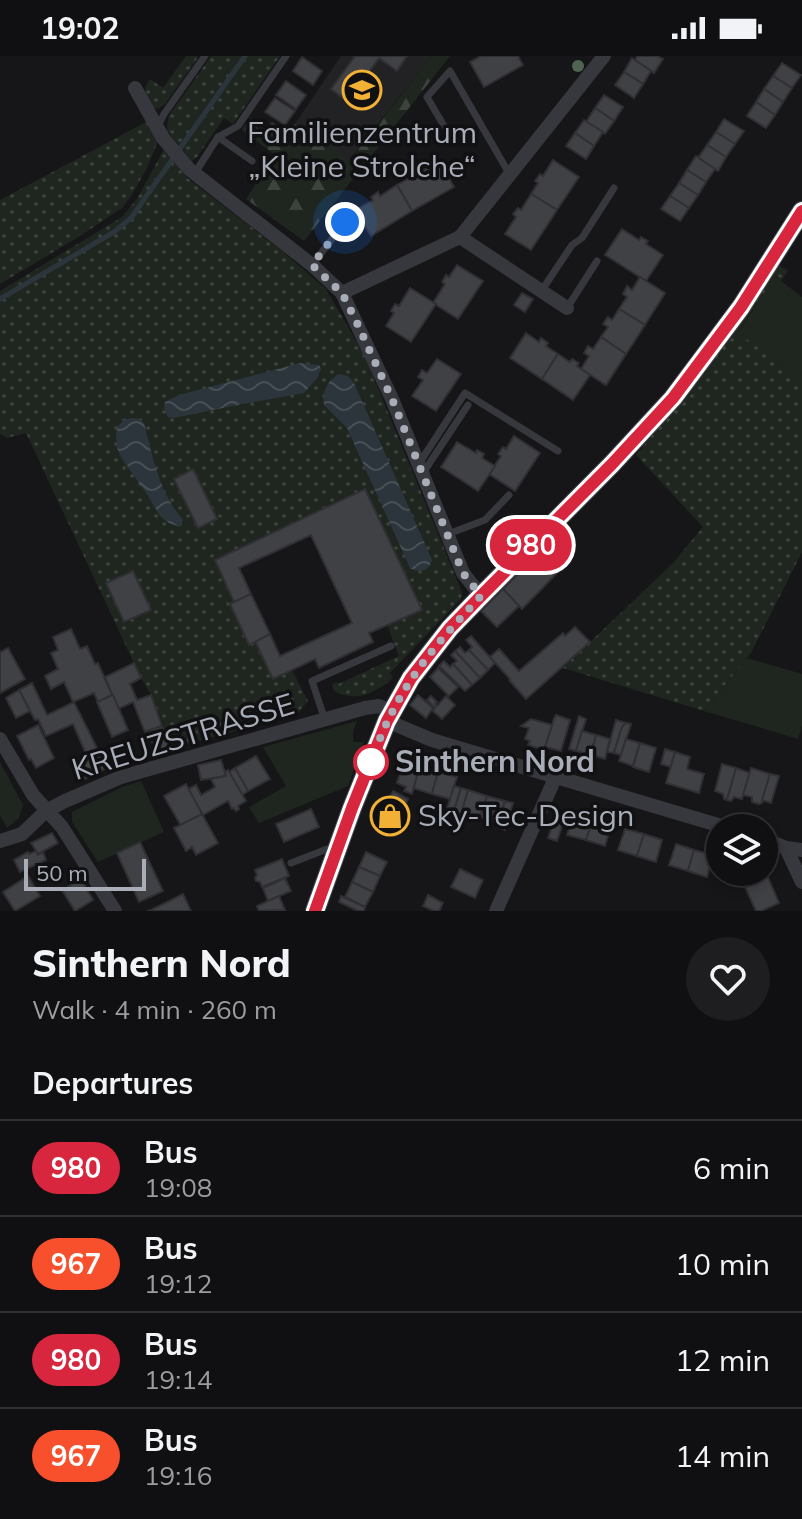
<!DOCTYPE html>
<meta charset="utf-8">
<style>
:root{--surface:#101012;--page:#1e1e20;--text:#f1f3f6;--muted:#9c9d9f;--line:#303032}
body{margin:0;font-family:Mulish,sans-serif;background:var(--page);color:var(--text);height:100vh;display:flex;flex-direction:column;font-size:30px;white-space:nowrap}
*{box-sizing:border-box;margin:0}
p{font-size:26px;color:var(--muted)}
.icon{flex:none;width:44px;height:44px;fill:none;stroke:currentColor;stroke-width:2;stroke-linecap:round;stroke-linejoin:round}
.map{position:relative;height:855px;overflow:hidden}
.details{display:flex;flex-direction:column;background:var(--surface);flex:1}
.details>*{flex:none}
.badge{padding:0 16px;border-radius:26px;font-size:28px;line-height:52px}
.controls{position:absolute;left:706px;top:758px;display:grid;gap:16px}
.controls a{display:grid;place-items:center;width:72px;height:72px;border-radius:50%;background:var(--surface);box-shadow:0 4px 12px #0003,0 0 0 2px var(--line);font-size:40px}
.scale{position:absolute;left:24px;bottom:20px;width:122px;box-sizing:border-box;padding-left:8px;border:4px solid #a8adb8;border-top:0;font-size:22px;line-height:28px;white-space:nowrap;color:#a8adb8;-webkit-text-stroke:6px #111113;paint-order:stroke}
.you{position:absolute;width:40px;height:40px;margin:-20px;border:6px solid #fff;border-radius:50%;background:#1a73e8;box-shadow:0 0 0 12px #1a73e833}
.map>.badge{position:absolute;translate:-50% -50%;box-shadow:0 0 0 4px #fff}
h2{padding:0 32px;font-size:30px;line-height:72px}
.round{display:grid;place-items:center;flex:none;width:84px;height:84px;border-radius:42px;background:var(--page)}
.summary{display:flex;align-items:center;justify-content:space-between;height:136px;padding:0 32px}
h1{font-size:38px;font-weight:800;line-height:60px}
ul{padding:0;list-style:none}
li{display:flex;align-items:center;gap:24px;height:96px;padding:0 32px;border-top:2px solid var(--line)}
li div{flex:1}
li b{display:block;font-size:30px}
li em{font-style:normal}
li .badge{min-width:88px;font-weight:700;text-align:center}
.status{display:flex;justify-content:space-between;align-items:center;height:56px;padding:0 40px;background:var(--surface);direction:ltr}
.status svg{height:22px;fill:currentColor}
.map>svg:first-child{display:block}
</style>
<div class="status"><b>19:02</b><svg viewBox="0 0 49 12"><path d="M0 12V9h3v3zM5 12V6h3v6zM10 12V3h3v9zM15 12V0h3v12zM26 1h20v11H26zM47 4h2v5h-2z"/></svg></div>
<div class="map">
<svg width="802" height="855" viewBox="0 0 802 855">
<defs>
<pattern id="grass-dots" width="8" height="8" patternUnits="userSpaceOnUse" patternTransform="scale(2)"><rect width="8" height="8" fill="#1e261f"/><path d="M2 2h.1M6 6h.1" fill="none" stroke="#3c433d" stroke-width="1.8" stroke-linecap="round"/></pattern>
<pattern id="forest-firs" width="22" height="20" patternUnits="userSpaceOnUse" patternTransform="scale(2)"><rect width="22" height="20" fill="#1e261f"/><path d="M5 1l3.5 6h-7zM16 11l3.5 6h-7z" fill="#3c433d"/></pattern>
<pattern id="water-waves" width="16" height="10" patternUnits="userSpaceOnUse" patternTransform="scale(2)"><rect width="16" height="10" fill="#2c353c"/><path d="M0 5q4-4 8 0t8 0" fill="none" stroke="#485056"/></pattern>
</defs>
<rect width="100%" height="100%" fill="#161618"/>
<!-- built -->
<polygon fill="#222225" points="341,0 432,0 349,104 295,68"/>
<!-- grass -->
<g fill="url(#grass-dots)">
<path d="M186,0H199L165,48L158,53L151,51C145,40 142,34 150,23L163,32Z"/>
<polygon points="211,0 280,0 233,68 224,62 197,101 192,105 167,75 168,61"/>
<polygon points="148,65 159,83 146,114 131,140 122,152 80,180 0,228 0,144"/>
<path d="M164,93L186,121L282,195L326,233L358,288L368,308L462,536L461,543L390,617L393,622C376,637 355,647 334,635L332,628L337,626L338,628L399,600L387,569L422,553L366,434L215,504L234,546L230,548L248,588L255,585L273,623L292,614L308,645L297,658L173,692L151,639L141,622L26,377L7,382L0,378V235L122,161L137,143Z"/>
<polygon points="777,208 788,215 781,225 776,220 738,276 800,320 802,318 802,496 751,597 704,655 563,612 673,507 703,471 636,399 705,316"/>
</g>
<!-- forest -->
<polygon fill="url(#forest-firs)" points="432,0 450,0 304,185 246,143 275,99 242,74 250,61 283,86 295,68 350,104"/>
<!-- green -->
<g fill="#1e261f">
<polygon points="775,220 802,241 802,318 800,321 738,277"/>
<polygon points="747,602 802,618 802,670 798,683 704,655"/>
<polygon points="357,665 353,676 353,686 364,686 348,730 259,767 249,751 286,730 263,691"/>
<polygon points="0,706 23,749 19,762 7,772 0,759"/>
<polygon points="141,725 164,776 98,806 72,766 72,756 122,731"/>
</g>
<!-- water -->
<g fill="url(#water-waves)">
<polygon points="300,307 319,309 321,312 318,321 304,337 237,349 174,362 168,361 164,352 165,346 179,339"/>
<path d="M339,318L348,320L354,327L432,504C429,515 419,518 410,512L347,372L324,349C322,336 327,324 339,318Z"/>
<path d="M134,362L139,363L144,367C153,402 159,436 183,464L180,471L169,467L160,460L145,435L122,403L117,392L116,377L118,370L125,363Z"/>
</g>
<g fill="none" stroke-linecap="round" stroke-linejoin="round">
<!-- stream -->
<polyline stroke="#2c353c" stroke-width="5" points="0,243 114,176 131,162 245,0"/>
</g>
<!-- building -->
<g fill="#404145" stroke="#303034" stroke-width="2">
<polygon points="355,0 407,0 397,15 379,2 348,46 331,33"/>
<polygon points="481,0 518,0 523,9 484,31 470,6"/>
<polygon points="637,0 657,0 663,3 654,17 635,4"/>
<polygon points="302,1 322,15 313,29 293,15"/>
<polygon points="632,2 651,15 643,28 624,16"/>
<polygon points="782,7 801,19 792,32 773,20"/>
<polygon points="624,16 643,28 634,42 615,29"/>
<polygon points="773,20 792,32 783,46 764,33"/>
<polygon points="286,25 306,39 296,53 276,39"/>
<polygon points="764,33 783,46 775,59 756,46"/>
<polygon points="604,39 623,51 614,65 595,52"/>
<polygon points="275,42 295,55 285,69 265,56"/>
<polygon points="756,46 775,59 766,72 747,60"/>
<polygon points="595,52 614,65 605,78 586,66"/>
<polygon points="724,63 744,75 735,88 716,76"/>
<polygon points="584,64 603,76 594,90 575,77"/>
<polygon points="272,67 288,79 283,86 267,74"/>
<polygon points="716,76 735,88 726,101 707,89"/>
<polygon points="575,77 594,90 586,103 566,90"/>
<polygon points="707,89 726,101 718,115 698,102"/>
<polygon points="696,100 715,113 706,126 687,114"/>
<polygon points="553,104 579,121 557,154 531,138 538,127 535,125 540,118 543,120"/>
<polygon points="439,105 454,131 412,155 397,129 414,119 412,116 419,112 422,115"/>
<polygon points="687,114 706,126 698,139 679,127"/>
<polygon points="679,127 698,139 689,152 670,140"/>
<polygon points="397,129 412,155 371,180 355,154 373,144 371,141 378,136 380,140"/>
<polygon points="531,138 557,154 531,194 505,178 516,161 513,158 518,152 521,154"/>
<polygon points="670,140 689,152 680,165 661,153"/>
<polygon points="622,173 639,184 641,181 648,185 646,188 663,199 646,225 605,199"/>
<polygon points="457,209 483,225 458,263 433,247 445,228 442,226 446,219 449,221"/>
<polygon points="640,221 665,237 645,269 619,253 627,241 623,238 627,230 632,234"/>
<polygon points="410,232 436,248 411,286 386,270 394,257 391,255 395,248 399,250"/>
<polygon points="522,237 533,243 525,256 514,249"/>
<polygon points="619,253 645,269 626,298 601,281 608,271 603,268 608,261 612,264"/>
<polygon points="526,277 539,286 541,282 548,287 546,290 558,298 542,323 510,302"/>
<polygon points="601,281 626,298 606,329 581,313 589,300 584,297 588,290 593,293"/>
<polygon points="558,298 570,306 572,303 579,307 577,310 590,319 573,344 542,323"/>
<polygon points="437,303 461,318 436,355 412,340 423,324 418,321 422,314 427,317"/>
<polygon points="514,380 540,397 515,435 489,418 501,400 498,398 503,391 506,393"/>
<polygon points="457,386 476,397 477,394 484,398 482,402 495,410 478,435 441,411"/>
<polygon points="193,413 217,463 198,472 174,423"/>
<polygon points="365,433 422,554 369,577 373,586 319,612 315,603 273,623 255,585 270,578 280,600 352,567 311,479 239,512 251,538 234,546 215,504"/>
<polygon points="542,494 561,513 522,553 503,533"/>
<polygon points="133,515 151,554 124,566 106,527"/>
<polygon points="503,533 519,550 497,571 481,555"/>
<polygon points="251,538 270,578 249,589 230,548"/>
<polygon points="575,571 590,586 526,643 509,624 510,623 490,601 499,593 519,615 563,577 565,580"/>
<polygon points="71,573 80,593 87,590 95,608 98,607 112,639 98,646 94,637 73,646 64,626 51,633 45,620 58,613 51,597 58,594 53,581"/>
<polygon points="471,580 495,607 488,614 469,594 472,591 466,584"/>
<polygon points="460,591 465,597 469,594 488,614 480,622 455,595"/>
<polygon points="8,592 25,623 0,637 0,596"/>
<polygon points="455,595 480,622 472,629 453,608 457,605 451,599"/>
<polygon points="444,605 450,611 453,608 472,629 465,635 439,610"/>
<polygon points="134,607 141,622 130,628 137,644 151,639 162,670 145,676 133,646 118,653 105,621"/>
<polygon points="438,612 458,631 449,640 430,621"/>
<polygon points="32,627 47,659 74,646 98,694 87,700 73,668 46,680 38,663 35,664 19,634"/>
<polygon points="19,634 30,655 16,662 6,642"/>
<polygon points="113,639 128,674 112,681 97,646"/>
<polygon points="418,639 433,652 426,662 410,649"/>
<polygon points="431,640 437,646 435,648 437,650 446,640 455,649 442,663 433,655 435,652 427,644"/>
<polygon points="556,659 570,664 561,695 545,691 554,663"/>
<polygon points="579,660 586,663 576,695 569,693"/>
<polygon points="531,663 552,669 544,694 528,689 530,685 525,683 529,672 521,670"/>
<polygon points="616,664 626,667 622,671 614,697 607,696"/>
<polygon points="626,667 631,668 621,699 614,697 622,671"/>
<polygon points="38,669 54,702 36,712 31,703 29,704 17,680"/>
<polygon points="162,670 172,692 157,698 148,675"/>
<polygon points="582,675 596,679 591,699 576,695"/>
<polygon points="596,679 610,683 605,703 591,699"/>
<polygon points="626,683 640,687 633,710 619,705"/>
<polygon points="640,687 656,692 649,716 633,711"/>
<polygon points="665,693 675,696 671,711 661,708"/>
<polygon points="99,694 107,712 85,723 77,704"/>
<polygon points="675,696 690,701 687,713 704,718 699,737 666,727"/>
<polygon points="256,700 270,723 248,735 235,712"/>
<polygon points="221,704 226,720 201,724 198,709"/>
<polygon points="722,708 736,712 727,744 724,743 723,738 715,735"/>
<polygon points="420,710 438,716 432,738 413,732"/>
<polygon points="402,711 418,716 412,738 404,735 406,731 397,727"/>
<polygon points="235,712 248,735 242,739 229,716"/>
<polygon points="736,712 750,717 742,743 734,741 731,745 727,744"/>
<polygon points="751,712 770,718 762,747 759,748 752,746 752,741 743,739"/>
<polygon points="228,714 246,745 238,750 239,753 236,755 234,752 232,753 228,745 203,759 188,733 196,729 201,739 215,731 211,723 226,720 225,716"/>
<polygon points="438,716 457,721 450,743 432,738"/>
<polygon points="770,718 779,720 771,747 762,744"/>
<polygon points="186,728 202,758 181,770 164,740"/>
<polygon points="454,730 461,732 453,758 446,756"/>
<polygon points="461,732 468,734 461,761 453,758"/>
<polygon points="468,734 487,740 480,761 462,755"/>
<polygon points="393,735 408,743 401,758 385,751"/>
<polygon points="487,740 505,745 499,767 480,761"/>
<polygon points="505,745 513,747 505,774 497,771"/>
<polygon points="385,751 401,758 395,769 380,762"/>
<polygon points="311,753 319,771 284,786 276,768"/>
<polygon points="574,757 593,763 586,784 567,779"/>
<polygon points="202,758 218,787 196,799 192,791 186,795 174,772"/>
<polygon points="593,763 611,769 605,790 586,784"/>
<polygon points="554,764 563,767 557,785 548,782"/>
<polygon points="625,773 644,778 637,800 618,794"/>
<polygon points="52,777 58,787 38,798 31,787"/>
<polygon points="644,778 662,784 656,806 637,800"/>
<polygon points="140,786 163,835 139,846 117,797"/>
<polygon points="676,788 694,794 688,815 669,809"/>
<polygon points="694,794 713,799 707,821 688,815"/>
<polygon points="36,795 38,799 43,796 46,804 20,816 14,804 28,796 29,798"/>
<polygon points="366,796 387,806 380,820 359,811"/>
<polygon points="282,803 289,820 262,831 260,826 256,825 255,822 257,819 255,814"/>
<polygon points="359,811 380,820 373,836 352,826"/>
<polygon points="460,813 483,824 475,842 451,831"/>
<polygon points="28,820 40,840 15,855 3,836"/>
<polygon points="768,821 779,847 761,855 756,855 745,831"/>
<polygon points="285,822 291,835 268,845 263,832"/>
<polygon points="81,823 93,844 75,855 62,834"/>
<polygon points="352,826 373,836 365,851 345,841"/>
<polygon points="183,838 191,855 147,855 151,854"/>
<polygon points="428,839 443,847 439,855 434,855 423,850"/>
<polygon points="279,840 285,854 259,855 257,850"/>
<polygon points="341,840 365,851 364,855 358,855 339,846"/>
</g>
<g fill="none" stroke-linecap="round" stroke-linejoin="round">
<!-- lane -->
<g stroke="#37383d" stroke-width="7">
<polyline points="158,70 164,58 205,0"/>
<polyline points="444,70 427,41 450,15 510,119"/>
<polyline points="218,81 252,105"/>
<polyline points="195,117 218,81 238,70 286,0"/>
<polyline points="312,209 345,166"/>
<polyline points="542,234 572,189 582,182 614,132"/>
<polyline points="567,252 597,205"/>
<polyline points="420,406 465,337 558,395"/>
<polyline points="423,417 468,349"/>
<polyline points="448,478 485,464 509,439"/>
<polyline points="325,664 312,625 391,590"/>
<polyline points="291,807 327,793 334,795"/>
</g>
<!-- street -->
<g stroke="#37383d" stroke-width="14">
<polyline points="135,32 163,82 189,113 312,209 342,237 392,343 463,517 481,540"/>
<polyline points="460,181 567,252"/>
<polyline points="342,237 460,181 604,0"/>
<polyline points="387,665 432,684 728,772"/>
<polyline points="0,683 33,739 62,771 115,855"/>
<polyline points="764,783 786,792 802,794"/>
<polyline points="0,785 22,778 46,755 65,745 121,721 365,652 379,650 392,655"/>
<polyline points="786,792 802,826"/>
<polyline points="496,855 556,720"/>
</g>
<!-- secondary -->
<polyline stroke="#45474d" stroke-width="20" points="315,855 352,752 387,665 411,622 450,572 481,540 612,408 673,342 741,251 802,155"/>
</g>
<!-- trees -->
<circle fill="#506452" cx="578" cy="10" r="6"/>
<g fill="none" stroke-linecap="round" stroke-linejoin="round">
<defs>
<polyline id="line" points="315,855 352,752 387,665 411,622 450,572 481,540 612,408 673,342 741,251 802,155"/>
</defs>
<!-- line casing -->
<use href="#line" stroke="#fff" stroke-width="18"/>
<!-- line -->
<use href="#line" stroke="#d7263d" stroke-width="12"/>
<!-- walk -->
<path stroke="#a8adb8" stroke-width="8" stroke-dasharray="0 14.4" d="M345,166L312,209L342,237L357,267L392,343L463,517L481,540C430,594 396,634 371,706"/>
</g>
<!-- icons -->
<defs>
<symbol id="school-ring" viewBox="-11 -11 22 22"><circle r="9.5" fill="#111113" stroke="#f2b134" stroke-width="1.5"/><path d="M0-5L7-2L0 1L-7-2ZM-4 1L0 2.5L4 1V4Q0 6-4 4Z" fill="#f2b134"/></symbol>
<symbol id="shop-ring" viewBox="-11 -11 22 22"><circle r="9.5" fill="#111113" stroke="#f2b134" stroke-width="1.5"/><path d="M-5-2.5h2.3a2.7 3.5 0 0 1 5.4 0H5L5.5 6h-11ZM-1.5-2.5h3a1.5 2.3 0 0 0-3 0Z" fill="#f2b134"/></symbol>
</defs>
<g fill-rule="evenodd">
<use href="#school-ring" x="340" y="12" width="44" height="44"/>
<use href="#shop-ring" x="368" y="738" width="44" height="44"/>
</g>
<!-- markers -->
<circle fill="#fff" stroke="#d7263d" stroke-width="4" cx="371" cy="706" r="16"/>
<g text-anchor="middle" stroke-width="7" stroke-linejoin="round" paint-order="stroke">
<!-- poi labels -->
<g font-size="30" fill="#a8adb8" stroke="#111113">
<text x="362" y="87">Familienzentrum<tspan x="362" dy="34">„Kleine Strolche“</tspan></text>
<text x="418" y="770" text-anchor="start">Sky-Tec-Design</text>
</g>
<!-- street labels -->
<g font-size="30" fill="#a8adb8" stroke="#111113">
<text transform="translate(183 681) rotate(-17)" y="10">KREUZSTRASSE</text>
</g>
<!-- stop labels -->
<g font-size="30" font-weight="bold" fill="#a8adb8" stroke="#111113" text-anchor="start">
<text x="395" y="716">Sinthern Nord</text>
</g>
</g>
</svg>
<div class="controls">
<a><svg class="icon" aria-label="layers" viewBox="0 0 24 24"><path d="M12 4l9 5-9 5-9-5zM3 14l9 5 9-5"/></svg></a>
</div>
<div class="scale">50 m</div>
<div class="you" style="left:345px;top:166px"></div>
<b class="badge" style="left:531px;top:489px;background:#d7263d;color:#fff">980</b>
</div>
<section class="details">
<div class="summary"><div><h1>Sinthern Nord</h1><p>Walk · 4 min · 260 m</p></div><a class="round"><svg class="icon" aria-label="heart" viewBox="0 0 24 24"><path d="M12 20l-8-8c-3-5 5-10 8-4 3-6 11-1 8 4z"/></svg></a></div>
<h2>Departures</h2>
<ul>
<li><span class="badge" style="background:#d7263d;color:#fff">980</span><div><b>Bus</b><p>19:08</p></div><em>6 min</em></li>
<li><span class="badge" style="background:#f8502d;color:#fff">967</span><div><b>Bus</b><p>19:12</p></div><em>10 min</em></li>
<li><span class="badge" style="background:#d7263d;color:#fff">980</span><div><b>Bus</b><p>19:14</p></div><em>12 min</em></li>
<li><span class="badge" style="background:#f8502d;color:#fff">967</span><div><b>Bus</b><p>19:16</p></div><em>14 min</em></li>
</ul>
</section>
